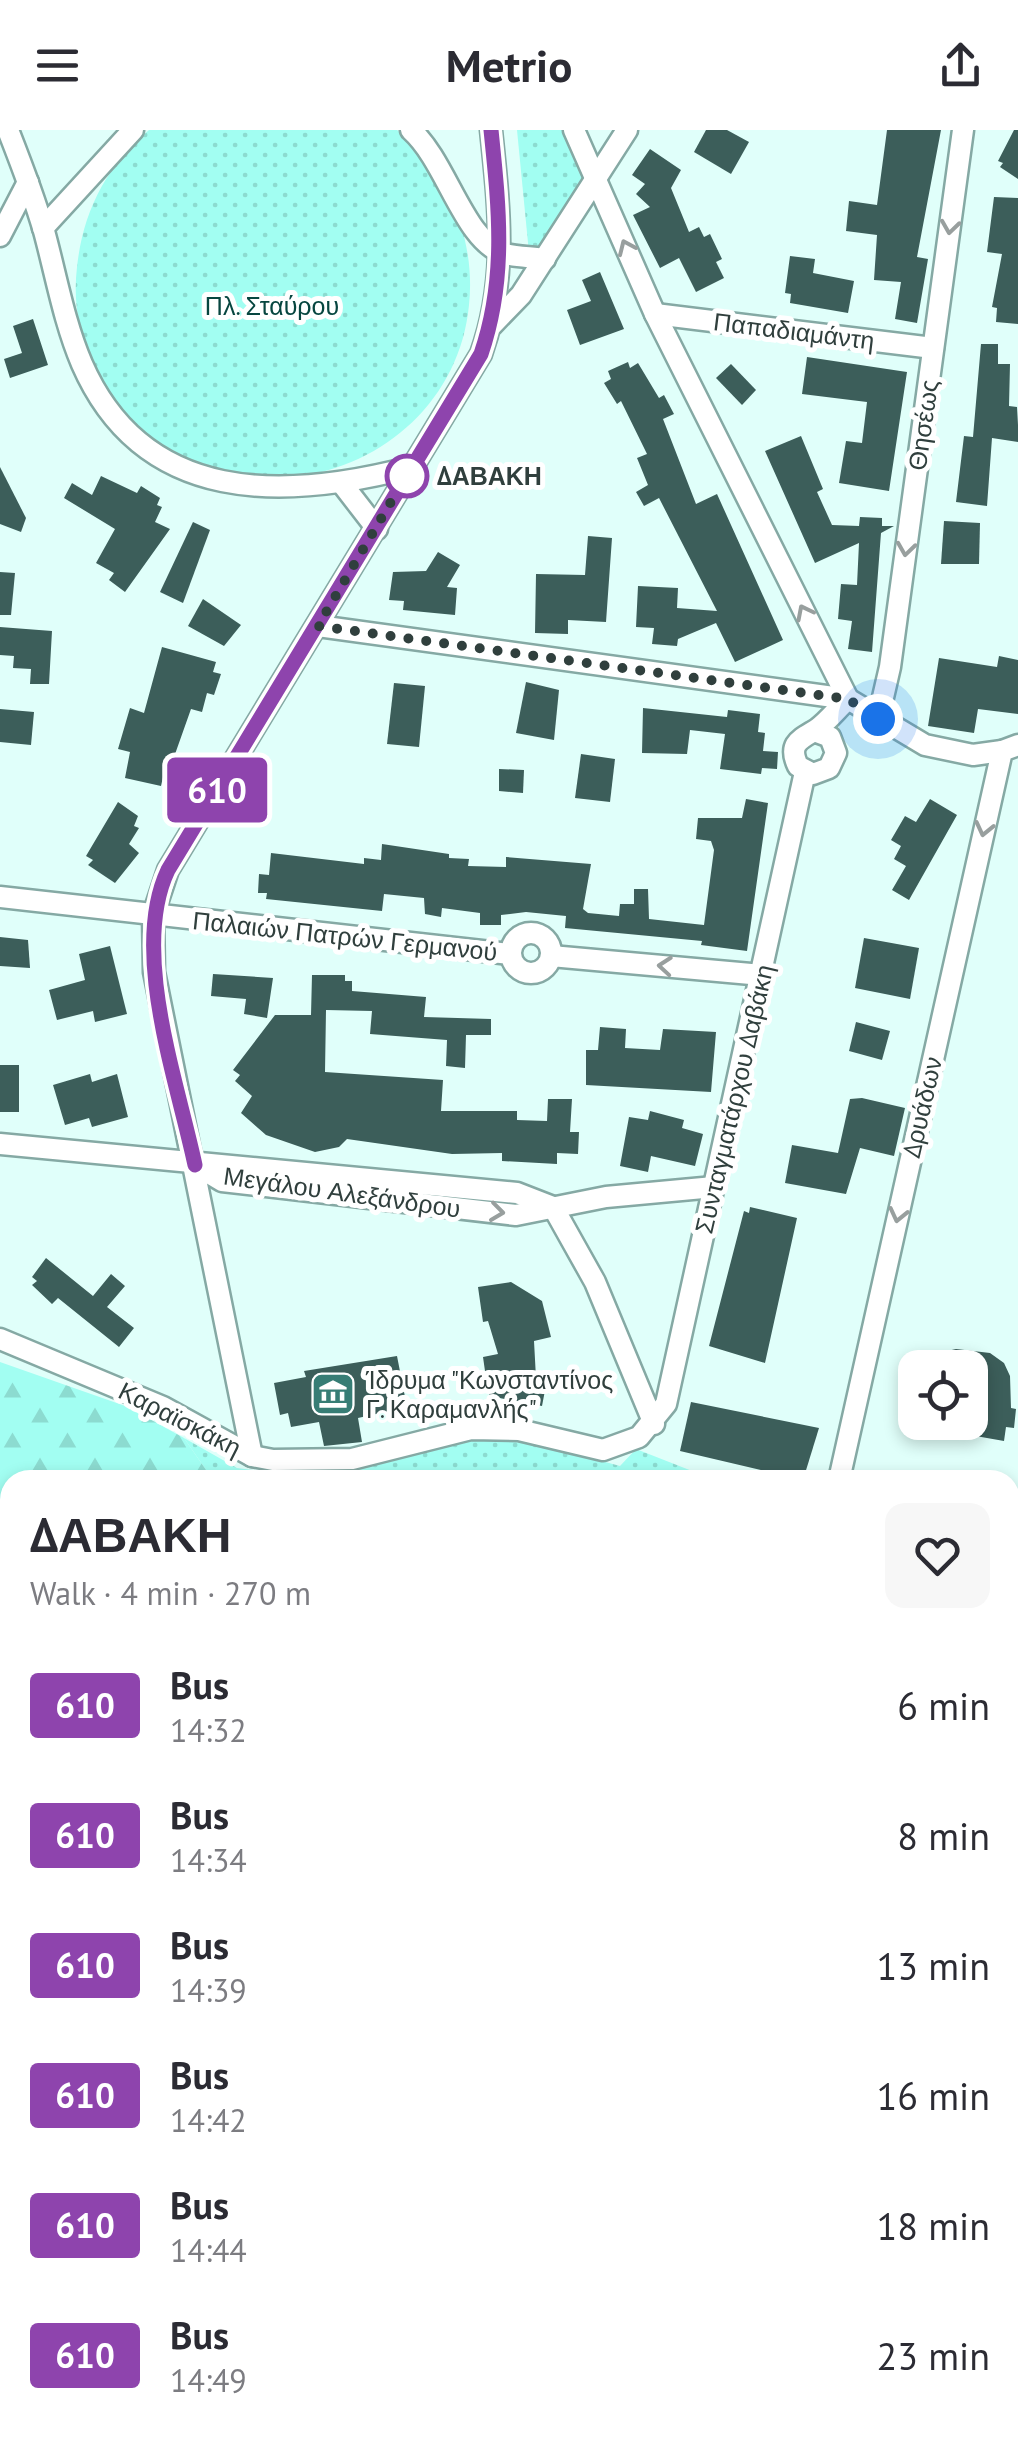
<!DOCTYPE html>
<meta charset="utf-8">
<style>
:root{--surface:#fff;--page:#f7f7f7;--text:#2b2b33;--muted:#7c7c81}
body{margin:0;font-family:"PT Sans",sans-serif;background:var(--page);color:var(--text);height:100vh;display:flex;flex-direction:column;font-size:38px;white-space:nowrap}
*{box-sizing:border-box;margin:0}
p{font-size:32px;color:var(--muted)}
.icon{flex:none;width:55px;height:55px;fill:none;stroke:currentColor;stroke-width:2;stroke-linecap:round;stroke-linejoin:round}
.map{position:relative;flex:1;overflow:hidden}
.panel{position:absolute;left:0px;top:1340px;width:1020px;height:972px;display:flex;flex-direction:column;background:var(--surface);border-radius:30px 30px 0 0;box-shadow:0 5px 15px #0003}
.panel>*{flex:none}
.badge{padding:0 20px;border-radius:8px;font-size:35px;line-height:65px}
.controls{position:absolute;left:898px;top:1220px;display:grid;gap:20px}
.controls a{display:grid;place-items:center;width:90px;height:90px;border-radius:20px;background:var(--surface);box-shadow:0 5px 15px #0003;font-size:50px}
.you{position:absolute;width:50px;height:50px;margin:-25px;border:8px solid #fff;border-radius:50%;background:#1a73e8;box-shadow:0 0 0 15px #1a73e833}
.map>.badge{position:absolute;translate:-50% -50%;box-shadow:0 0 0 5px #fff}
.round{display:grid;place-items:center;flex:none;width:105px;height:105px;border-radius:20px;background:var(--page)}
.head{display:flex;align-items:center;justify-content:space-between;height:170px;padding:0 30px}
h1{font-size:48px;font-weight:800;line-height:75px}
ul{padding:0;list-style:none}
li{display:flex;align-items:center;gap:30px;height:130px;padding:0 30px}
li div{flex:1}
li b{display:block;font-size:38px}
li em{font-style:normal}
li .badge{min-width:110px;font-weight:700;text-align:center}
header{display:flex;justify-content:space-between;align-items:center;height:130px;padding:0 30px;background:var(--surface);font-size:45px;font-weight:800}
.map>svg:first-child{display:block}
</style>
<header><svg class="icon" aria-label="menu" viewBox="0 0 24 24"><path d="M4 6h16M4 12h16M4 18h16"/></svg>Metrio<svg class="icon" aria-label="share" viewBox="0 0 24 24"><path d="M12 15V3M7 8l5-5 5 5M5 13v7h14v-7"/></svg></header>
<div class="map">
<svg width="1018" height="2312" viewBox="0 0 1018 2312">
<defs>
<pattern id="grass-dots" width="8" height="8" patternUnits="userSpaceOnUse" patternTransform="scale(2.5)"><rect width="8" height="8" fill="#a2fef2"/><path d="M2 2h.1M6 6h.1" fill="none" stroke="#8cdbd0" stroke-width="1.8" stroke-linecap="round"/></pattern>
<pattern id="forest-firs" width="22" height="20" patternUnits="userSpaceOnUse" patternTransform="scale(2.5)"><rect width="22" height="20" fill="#a2fef2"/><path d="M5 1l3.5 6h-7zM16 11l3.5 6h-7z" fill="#8cdbd0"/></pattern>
</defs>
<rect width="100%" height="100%" fill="#e0fffa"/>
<!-- grass -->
<g fill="url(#grass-dots)">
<path d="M149,0H397C449,40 476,111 469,175C460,269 385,336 295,347C283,349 269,353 258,351C152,338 64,247 77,137C83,82 106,36 149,0Z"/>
<polygon points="517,0 567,0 589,47 541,124 529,123"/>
<polygon points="476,1306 517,1308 620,1336 636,1319 715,1350 213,1350 184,1308 237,1338 325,1349"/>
<polygon points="0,1405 10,1406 10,2302 1010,2302 1010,1655 1018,1662 1018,2312 0,2312"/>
</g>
<!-- forest -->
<polygon fill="url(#forest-firs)" points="0,1232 128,1277 184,1308 213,1350 10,1350 10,1388 0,1387"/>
<!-- building -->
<g fill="#3c5e5a">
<polygon points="706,0 727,0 749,12 731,44 694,22"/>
<polygon points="887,0 941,0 917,127 928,129 917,193 895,189 901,152 874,150 877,105 846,101 849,71 877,75"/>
<polygon points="1014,0 1018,0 1018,49 1000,37 1003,33 998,31"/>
<polygon points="650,19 681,40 671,58 689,102 699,97 704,107 710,104 722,129 716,132 724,148 696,162 679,128 660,138 633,85 650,77 636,64 645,54 632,45"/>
<polygon points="994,67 1018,68 1018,194 996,192 997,178 992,177 1002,124 987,122"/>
<polygon points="790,126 815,129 813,143 854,151 848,183 790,173 791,164 785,163"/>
<polygon points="600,142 624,199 580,215 567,180 591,171 582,150"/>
<polygon points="33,189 48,235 10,248 4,229 22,223 13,196"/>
<polygon points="981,214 998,214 998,234 1010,234 1009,276 1017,277 1018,295 1018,312 992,308 987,376 956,372 964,306 973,307"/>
<polygon points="807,227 907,242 889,361 839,353 846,311 862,313 867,272 802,264"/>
<polygon points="628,232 630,238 638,233 659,268 664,265 674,284 663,289 696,374 717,364 783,510 735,532 716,493 678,509 677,516 652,514 654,498 636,497 638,456 678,458 677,478 717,481 659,368 644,376 636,362 648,355 637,328 647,324 621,271 617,274 604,253 611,249 608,241"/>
<polygon points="731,234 756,260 742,275 716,248"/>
<polygon points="801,306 823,359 817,362 832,395 859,396 860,387 882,388 882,396 894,396 881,403 872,522 848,519 852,491 838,489 841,454 857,455 859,413 815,433 765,321"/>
<polygon points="0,337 26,388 21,402 0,394"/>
<polygon points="101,346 137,363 141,356 160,368 157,375 162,377 155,392 170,399 125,462 109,450 114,443 96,433 115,399 64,368 72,353 92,365"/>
<polygon points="944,391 980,393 979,434 941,434"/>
<polygon points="193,392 210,400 183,473 160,462"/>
<polygon points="588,406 612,408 606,492 568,490 568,504 535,503 536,444 585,445"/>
<polygon points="438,422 460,435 447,457 457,458 455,485 403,480 404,471 389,470 393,442 426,441"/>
<polygon points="0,442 15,443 11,485 0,485"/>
<polygon points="203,469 241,495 224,516 188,496"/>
<polygon points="0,497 52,501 49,554 30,554 31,539 13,538 14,526 0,525"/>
<polygon points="162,517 216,532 213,542 221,544 214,565 207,563 202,582 191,579 174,627 168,625 161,656 125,648 130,622 118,619 130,578 144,583"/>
<polygon points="999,526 1018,530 1018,584 978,579 974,603 928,596 939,528 997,537"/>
<polygon points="526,552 559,560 554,610 516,603"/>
<polygon points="394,553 425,556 419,617 387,614"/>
<polygon points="643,578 727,587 728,580 760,584 758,602 765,603 763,621 778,622 777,639 762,638 761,644 720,639 725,604 690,600 687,624 642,623"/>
<polygon points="0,579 34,582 31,615 0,612"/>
<polygon points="581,624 615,629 610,672 575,668"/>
<polygon points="499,639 524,640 523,663 499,661"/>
<polygon points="746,669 768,673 747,821 701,815 702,811 565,798 566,786 526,782 501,785 501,795 480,795 480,783 442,778 441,787 425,784 424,768 384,764 382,781 266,769 267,763 258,763 259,744 269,745 271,723 364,734 364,728 381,730 382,714 449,724 449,728 469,729 468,736 506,737 506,727 591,734 583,779 588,783 619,786 620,774 634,774 634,759 648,759 649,789 704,795 714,720 711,711 696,709 698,688 742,688"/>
<polygon points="930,669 957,685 909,770 892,760 906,736 894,729 901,716 891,710 905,686 916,692"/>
<polygon points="118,672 138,686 134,696 139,698 129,714 139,723 115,753 88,735 93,730 86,726"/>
<polygon points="0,807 28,810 30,838 0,836"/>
<polygon points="864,808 919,818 910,869 855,858"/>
<polygon points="110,816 127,884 95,892 93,881 57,890 49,860 85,850 79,824"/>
<polygon points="213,844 273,848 267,888 244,884 246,869 211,866"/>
<polygon points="312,845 345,845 345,851 352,851 352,861 426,867 424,887 491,889 491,905 466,905 465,938 446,936 447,910 370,904 372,881 326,880 325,942 443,950 441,981 517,981 517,990 547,991 548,969 572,969 570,1002 579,1002 578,1024 557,1023 557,1034 502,1031 502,1023 452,1024 347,1009 339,1017 315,1022 266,1005 241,983 252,966 235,951 240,945 233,940 275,885 311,885"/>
<polygon points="856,892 890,901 882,930 849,921"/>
<polygon points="600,897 626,899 625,918 660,920 663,899 716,902 711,962 586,955 586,920 598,920"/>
<rect x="0" y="935" width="19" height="47"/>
<polygon points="90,944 92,952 117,944 128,987 92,997 89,988 65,995 53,955"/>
<polygon points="862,968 905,978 894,1026 860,1018 846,1064 785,1053 792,1015 838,1023 850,969"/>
<polygon points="650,981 684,990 682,998 703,1004 695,1036 651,1026 648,1042 620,1036 629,987 648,990"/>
<polygon points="750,1077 797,1088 765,1233 709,1216 744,1081 749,1083"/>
<polygon points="46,1128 93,1166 111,1144 125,1156 107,1177 134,1198 119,1217 58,1168 52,1174 32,1155 37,1151 32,1147"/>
<polygon points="511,1152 542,1171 551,1207 534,1211 536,1248 547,1250 542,1276 489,1266 494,1240 485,1241 483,1227 498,1224 488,1191 483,1192 478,1157"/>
<polygon points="956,1219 990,1223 1004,1233 1010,1246 1011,1278 1016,1279 1014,1298 1006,1297 1004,1311 970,1305 970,1238 917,1238 939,1223"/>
<polygon points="397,1226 405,1267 392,1270 394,1280 358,1288 362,1312 324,1316 319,1292 291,1297 288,1283 280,1285 274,1253 306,1247 304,1241"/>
<polygon points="691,1272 819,1298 803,1350 680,1321"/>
</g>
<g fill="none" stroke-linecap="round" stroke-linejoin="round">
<defs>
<g id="street">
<path d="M8,0C21,33 34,67 44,101C56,145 64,192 82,234C144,376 285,370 412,337"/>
<path d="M411,0C447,32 464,112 505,124C517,127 532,127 545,129"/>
<polyline points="574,0 655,184 848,569"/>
<polyline points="43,98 133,0"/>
<polyline points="0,106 28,52"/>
<polyline points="655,184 933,218"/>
<polyline points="492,195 521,165 627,0"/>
<polyline points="343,355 377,399"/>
<polyline points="318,496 848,569 925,615 973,625 1002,621"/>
<polyline points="878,589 890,537 963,0"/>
<path d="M814,601L830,607L836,623L829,638L813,644L798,636C787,613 801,609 817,599C828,591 838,578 848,569"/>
<polyline points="0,767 510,824"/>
<circle cx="531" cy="823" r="20"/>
<polyline points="551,826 762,845"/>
<polyline points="0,1014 517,1063 553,1077 595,1152 654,1294"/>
<polyline points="197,1036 222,1051 516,1085 606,1067 714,1057"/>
<polyline points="0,1209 163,1277 252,1326 273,1330 352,1329 471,1299 519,1300 603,1320 639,1307 666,1274 805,642"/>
<path d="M252,1326L154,842L153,785L168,740L481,224C508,148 499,78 491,0"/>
<polyline points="839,1350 1002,621 1018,615"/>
<polyline points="1010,1618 1018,1614"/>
</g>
</defs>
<!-- street casing -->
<use href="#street" stroke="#85a9a4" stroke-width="25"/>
<!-- street -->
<use href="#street" stroke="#fff" stroke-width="20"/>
</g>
<!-- one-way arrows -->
<defs><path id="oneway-chevron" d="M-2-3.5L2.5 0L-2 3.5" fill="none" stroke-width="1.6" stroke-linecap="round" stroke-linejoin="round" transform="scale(2.5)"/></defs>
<g stroke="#989f9e">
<use href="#oneway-chevron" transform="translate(950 97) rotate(98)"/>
<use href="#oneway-chevron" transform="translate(626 117) rotate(-114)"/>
<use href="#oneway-chevron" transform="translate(906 419) rotate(98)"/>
<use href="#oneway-chevron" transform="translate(804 482) rotate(-117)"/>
<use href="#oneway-chevron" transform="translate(984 699) rotate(103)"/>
<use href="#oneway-chevron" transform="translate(665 836) rotate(-175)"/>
<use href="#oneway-chevron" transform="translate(497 1082) rotate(7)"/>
<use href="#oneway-chevron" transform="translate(898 1085) rotate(103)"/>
</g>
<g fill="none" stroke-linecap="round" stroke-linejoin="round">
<defs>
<path id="line" d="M195,1035C177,950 130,820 168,740L481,224C507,148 499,78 491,0"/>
</defs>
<!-- line casing -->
<use href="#line" stroke="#fff" stroke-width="22"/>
<!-- line -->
<use href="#line" stroke="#8e44ad" stroke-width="15"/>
<!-- walk -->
<polyline stroke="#303f3d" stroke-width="10" stroke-dasharray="0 18" points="407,346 412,336 318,496 848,569 878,589"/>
</g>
<!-- icons -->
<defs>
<symbol id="museum-square" viewBox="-11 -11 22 22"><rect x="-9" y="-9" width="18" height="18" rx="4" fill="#377d75" stroke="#fff"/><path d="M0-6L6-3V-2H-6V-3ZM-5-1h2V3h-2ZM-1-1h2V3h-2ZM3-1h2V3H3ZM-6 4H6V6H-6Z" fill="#fff"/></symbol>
</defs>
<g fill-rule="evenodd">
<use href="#museum-square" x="308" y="1239" width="50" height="50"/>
</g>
<!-- markers -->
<circle fill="#fff" stroke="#8e44ad" stroke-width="5" cx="407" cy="346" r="20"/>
<g text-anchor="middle" stroke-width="10" stroke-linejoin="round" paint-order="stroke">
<!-- park labels -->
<g font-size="25" fill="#074640" stroke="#fff">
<text x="272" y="185">Πλ. Σταύρου</text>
</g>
<!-- street labels -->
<g font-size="25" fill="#303f3d" stroke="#fff">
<text transform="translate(794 201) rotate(7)" y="9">Παπαδιαμάντη</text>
<text transform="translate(923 295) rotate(-82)" y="9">Θησέως</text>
<text transform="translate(345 806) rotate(6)" y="9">Παλαιών Πατρών Γερμανού</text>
<text transform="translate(734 969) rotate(-77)" y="9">Συνταγματάρχου Δαβάκη</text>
<text transform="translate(922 977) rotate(-77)" y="9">Δρυάδων</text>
<text transform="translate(342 1062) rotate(8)" y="9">Μεγάλου Αλεξάνδρου</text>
<text transform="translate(180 1289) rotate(27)" y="9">Καραϊσκάκη</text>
</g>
<!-- stop labels -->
<g font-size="25" font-weight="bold" fill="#303f3d" stroke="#fff" text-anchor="start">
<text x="437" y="355">ΔΑΒΑΚΗ</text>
</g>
<!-- poi labels -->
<g font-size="25" fill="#303f3d" stroke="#fff" text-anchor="start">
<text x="366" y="1259">Ίδρυμα "Κωνσταντίνος<tspan x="366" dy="29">Γ. Καραμανλής"</tspan></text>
</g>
</g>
</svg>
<div class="controls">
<a><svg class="icon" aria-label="locate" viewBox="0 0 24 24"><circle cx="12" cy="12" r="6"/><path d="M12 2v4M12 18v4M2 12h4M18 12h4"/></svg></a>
</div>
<div class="you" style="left:878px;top:589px"></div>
<b class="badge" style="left:217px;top:660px;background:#8e44ad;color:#fff">610</b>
<section class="panel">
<div class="head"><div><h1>ΔΑΒΑΚΗ</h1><p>Walk · 4 min · 270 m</p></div><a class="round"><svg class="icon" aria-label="heart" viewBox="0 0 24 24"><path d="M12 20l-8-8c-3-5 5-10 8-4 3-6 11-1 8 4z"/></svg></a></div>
<ul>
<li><span class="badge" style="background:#8e44ad;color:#fff">610</span><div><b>Bus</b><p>14:32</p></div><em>6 min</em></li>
<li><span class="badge" style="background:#8e44ad;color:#fff">610</span><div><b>Bus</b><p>14:34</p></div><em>8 min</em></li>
<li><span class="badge" style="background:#8e44ad;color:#fff">610</span><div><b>Bus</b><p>14:39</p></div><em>13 min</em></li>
<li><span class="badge" style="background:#8e44ad;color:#fff">610</span><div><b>Bus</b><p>14:42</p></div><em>16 min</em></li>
<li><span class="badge" style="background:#8e44ad;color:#fff">610</span><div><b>Bus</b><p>14:44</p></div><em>18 min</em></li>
<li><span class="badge" style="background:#8e44ad;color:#fff">610</span><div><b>Bus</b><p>14:49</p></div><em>23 min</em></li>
</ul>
</section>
</div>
